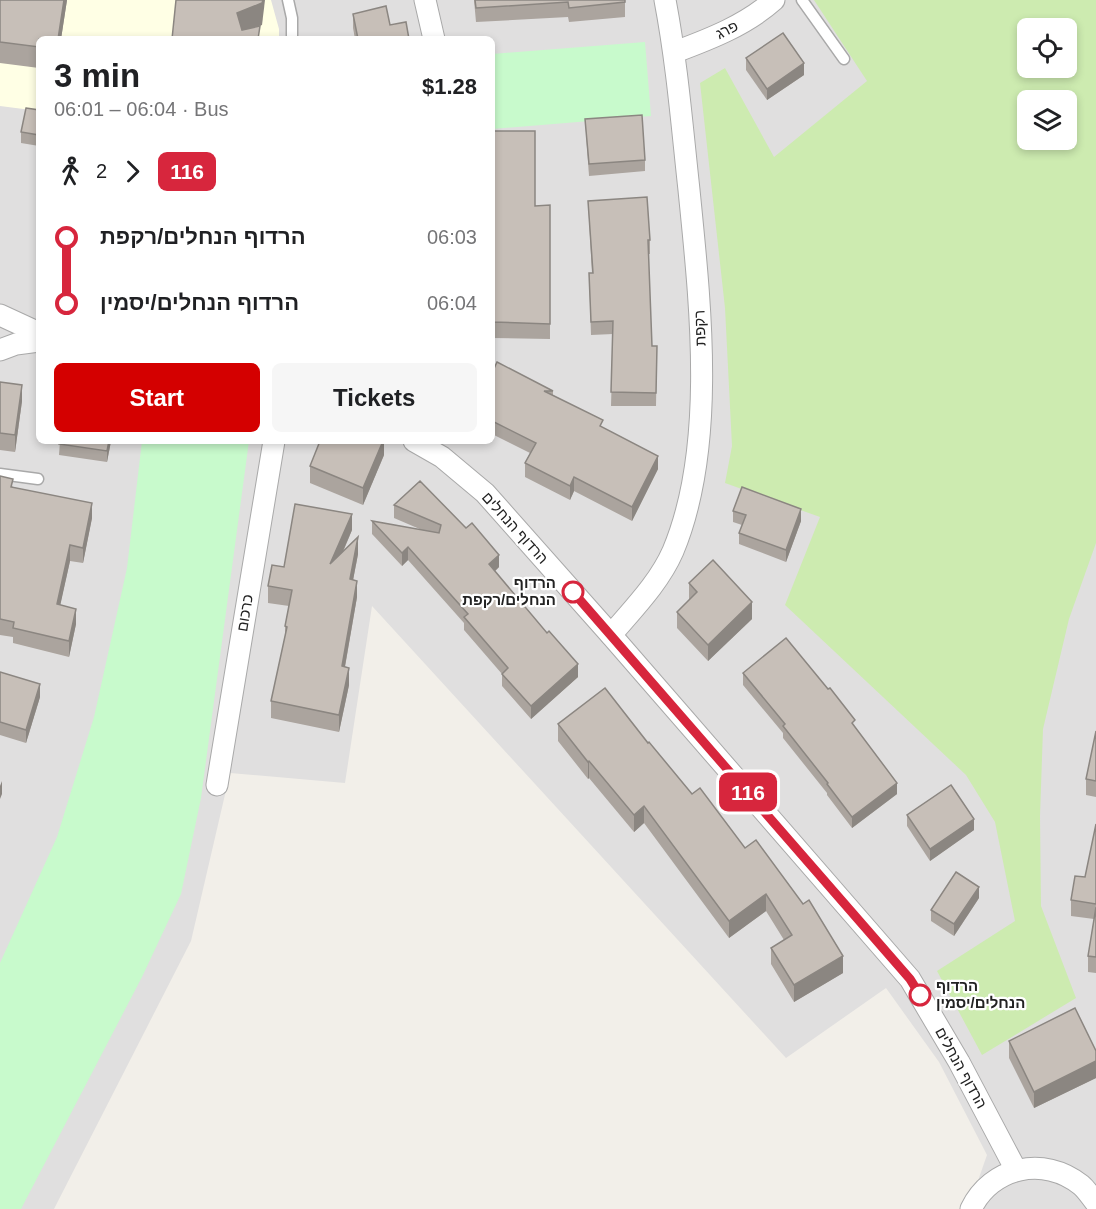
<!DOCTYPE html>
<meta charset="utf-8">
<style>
:root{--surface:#fff;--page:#f6f6f6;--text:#202124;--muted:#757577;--accent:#d40000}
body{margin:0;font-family:Arial,"Noto Sans Hebrew",sans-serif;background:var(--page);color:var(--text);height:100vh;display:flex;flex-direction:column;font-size:22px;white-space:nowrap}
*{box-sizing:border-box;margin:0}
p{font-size:20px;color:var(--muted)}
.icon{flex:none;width:33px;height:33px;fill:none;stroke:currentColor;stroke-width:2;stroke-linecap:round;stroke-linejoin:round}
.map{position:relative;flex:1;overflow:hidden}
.side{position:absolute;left:36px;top:36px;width:459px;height:408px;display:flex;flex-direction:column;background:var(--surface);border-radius:9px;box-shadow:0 3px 9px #0003}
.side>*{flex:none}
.badge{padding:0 12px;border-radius:9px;font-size:21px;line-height:39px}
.controls{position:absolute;left:1017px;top:18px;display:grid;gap:12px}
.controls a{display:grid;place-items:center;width:60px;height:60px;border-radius:9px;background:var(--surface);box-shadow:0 3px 9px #0003;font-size:30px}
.map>.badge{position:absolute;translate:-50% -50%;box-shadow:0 0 0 3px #fff}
.legs{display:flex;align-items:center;gap:9px;height:66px;padding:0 18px;font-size:20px}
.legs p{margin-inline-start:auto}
.summary{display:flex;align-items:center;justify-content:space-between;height:102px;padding:0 18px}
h1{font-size:33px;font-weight:600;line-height:45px}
.action{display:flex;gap:12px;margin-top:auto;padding:12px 18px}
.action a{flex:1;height:69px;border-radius:9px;background:var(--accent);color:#fff;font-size:24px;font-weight:600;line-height:69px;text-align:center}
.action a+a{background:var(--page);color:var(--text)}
ul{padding:0 18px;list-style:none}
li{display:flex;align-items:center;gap:21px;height:66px;font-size:22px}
li i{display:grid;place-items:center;width:9px;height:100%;margin:0 8px;background:currentColor}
li i::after{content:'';width:15px;height:15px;margin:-8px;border:4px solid;border-radius:50%;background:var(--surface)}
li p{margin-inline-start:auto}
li:first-child i{background:linear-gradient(#0000 50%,currentColor 0)}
li:last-child i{background:linear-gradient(currentColor 50%,#0000 0)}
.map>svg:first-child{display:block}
</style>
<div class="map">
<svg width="1096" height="1209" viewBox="0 0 1096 1209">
<rect width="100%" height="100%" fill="#f2efe9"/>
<!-- residential -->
<path fill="#e0dfdf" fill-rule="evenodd" d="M0,0H1096V1209H968L987,1155L939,1062L886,988L786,1058L372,606L345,783L230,773L191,941L54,1209H0ZM1028,28H1066V68H1028ZM39,39H492V441H39ZM1028,100H1066V140H1028Z"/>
<!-- education -->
<polygon fill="#ffffe5" points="0,0 271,0 279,29 279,39 39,39 39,111 0,106"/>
<!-- grass -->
<path fill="#cdebb0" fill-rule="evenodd" d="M814,0H1096V543L1069,619L1043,729L1040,816L1041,906L1076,998L982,1055L937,971L1015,921L995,822L966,775L785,605L820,517L725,483L732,446L725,308L700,83L725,68L774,157L867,81ZM1028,28H1066V68H1028ZM1028,100H1066V140H1028Z"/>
<!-- park -->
<g fill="#c8facc">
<polygon points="645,42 651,116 492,129 492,54"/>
<polygon points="142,441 249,441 201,798 181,894 142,977 21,1209 0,1209 0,963 57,837 94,717 127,568"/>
</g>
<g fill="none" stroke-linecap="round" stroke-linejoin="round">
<defs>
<g id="lane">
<polyline points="288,0 292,18 292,39"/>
<polyline points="802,0 844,59"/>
<polyline points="0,474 38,479"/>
</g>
<g id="street">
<polyline points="425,0 434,39"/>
<path d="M675,52C710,39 746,25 774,0"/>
<polyline points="0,315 39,333"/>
<polyline points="0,350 16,344 39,341"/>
<polyline points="414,441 442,457 485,493 611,635 910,979 959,1062 1016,1170"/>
<path d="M611,635C633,609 659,583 673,551C717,446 700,301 689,190C682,126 677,63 665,0"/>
<polyline points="217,785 274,441"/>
<path d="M971,1209C991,1167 1044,1155 1081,1185C1087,1190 1091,1197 1096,1203"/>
</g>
</defs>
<!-- lane casing -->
<use href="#lane" stroke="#a9a9a9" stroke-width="13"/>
<!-- street casing -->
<use href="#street" stroke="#a9a9a9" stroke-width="23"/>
<!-- lane -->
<use href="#lane" stroke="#fff" stroke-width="10"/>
<!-- street -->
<use href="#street" stroke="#fff" stroke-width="21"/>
</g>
<!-- wall -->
<g fill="#aba49e">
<polygon points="0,0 67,0 61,39 39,39 39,68 0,63"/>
<polygon points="474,0 625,0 625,17 569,22 568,17 476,22"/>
<polygon points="353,14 390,25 409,39 355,39 353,28"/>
<polygon points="746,58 804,75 767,100 746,70"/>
<polygon points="39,110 39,146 21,143 21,132"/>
<polygon points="585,119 645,160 645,171 589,176"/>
<polygon points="492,131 535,206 550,205 550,339 492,338"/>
<polygon points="588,201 650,240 650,254 648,254 652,346 657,346 656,406 611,406 613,334 591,335 589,273 592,273"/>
<polygon points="492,373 553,391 553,395 603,428 658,469 632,521 574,491 570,500 525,477 525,463 530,453 492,434"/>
<polygon points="0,382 22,401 15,452 0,450"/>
<polygon points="60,441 111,441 107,462 59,455"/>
<polygon points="384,441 384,455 363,505 310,483 310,466"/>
<polygon points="0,476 13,487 92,518 83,563 70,561 60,605 76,624 69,657 13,643 13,637 0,635"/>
<polygon points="420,481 499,567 495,571 578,677 531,719 502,686 502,674 464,630 464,623 408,560 402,566 372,534 372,521 422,530 394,518 394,505"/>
<polygon points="733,511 801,521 786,562 739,544 739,533 742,525 733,522"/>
<polygon points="352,530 343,552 358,554 353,580 357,597 345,667 349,685 339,732 271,718 271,701 285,636 285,626 289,606 268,603 268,586 284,567"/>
<polygon points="689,583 752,619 708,661 677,628 677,612 689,600"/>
<polygon points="0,672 40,697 26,743 0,735"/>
<polygon points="743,673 855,727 897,794 852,828 827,795 827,793 783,738 783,733 743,685"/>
<polygon points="558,724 648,743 692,794 745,848 843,973 794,1002 771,964 771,948 784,940 766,911 729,938 644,823 634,832 589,778 588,779 558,741"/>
<polygon points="1096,731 1096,797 1086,795 1086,779"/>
<polygon points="907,815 974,830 930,861 907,826"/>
<polygon points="1096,824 1096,973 1088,972 1088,956 1094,919 1071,916 1071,900 1085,877"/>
<polygon points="979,898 954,936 931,921 931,910"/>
<polygon points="1009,1041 1096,1051 1096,1078 1034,1108 1009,1058"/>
</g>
<!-- shaded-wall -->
<g fill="#8b8681">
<polygon points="64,0 67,0 61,39 58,39"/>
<polygon points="263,0 265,0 262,25 237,34 237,13"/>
<polygon points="804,63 804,75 767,100 767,89"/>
<polygon points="22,385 22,401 15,452 15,435"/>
<polygon points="109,441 111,441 107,462 107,451"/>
<polygon points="383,441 384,441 384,455 363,505 363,488"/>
<polygon points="658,456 658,469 632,521 632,507"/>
<polygon points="574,477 574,491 570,500 570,486"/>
<polygon points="92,503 92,518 83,563 83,548"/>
<polygon points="801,509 801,521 786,562 786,550"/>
<polygon points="352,514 352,530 330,581 330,564"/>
<polygon points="358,537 358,554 350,596 350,579"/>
<polygon points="70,545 70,561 57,620 57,604"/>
<polygon points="408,547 408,560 402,566 402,553"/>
<polygon points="499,555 499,567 489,577 489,564"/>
<polygon points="357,581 357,597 342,683 342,666"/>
<polygon points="752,602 752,619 708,661 708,645"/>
<polygon points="76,609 76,624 69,657 69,641"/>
<polygon points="578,664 578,677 531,719 531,706"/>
<polygon points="349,668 349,685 339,732 339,715"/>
<polygon points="40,684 40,697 26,743 26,730"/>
<polygon points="589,761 589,778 588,779 588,762"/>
<polygon points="2,781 2,794 0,799 0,786"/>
<polygon points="897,783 897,794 852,828 852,817"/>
<polygon points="644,806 644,823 634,832 634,815"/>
<polygon points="974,819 974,830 930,861 930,849"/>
<polygon points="979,887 979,898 954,936 954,924"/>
<polygon points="766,894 766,911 729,938 729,921"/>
<polygon points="843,956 843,973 794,1002 794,985"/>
<polygon points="1096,1061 1096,1078 1034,1108 1034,1092"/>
</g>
<!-- building -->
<g fill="#c7bfb8" stroke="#8b8681" stroke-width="1.5">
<polygon points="0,0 64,0 58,39 39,39 39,47 0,42"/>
<polygon points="176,0 263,0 262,3 237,13 242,30 260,26 258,39 172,39"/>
<polygon points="475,0 625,0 625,2 569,8 568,2 476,8"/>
<polygon points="386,6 390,25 406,22 409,39 358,39 353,14"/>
<polygon points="783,33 804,63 767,89 746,58"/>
<polygon points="26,108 39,110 39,135 21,132"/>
<polygon points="642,115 645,160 589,164 585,119"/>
<polygon points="492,131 535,131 535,206 550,205 550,324 492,322"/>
<polygon points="647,197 650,240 648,240 652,346 657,346 656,393 611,392 613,321 591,322 589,273 593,273 588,201"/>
<polygon points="497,362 553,391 544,391 603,420 600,426 658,456 632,507 574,477 570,486 525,463 536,443 492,421 492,373"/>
<polygon points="0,382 22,385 15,435 0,433"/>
<polygon points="60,441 109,441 107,451 59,444"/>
<polygon points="320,441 383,441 363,488 310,466"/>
<polygon points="0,476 13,479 11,487 92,503 83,548 70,545 57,604 76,609 69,641 13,628 14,622 0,619"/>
<polygon points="420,481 466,528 472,523 499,555 489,564 547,633 549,631 578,664 531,706 502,674 508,668 464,617 468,614 408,547 402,553 372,521 439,533 441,525 394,505"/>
<polygon points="742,487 801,509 786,550 739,533 746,515 733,511"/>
<polygon points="295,504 352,514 330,564 358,537 350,579 357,581 342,666 349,668 339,715 271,701 287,627 285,626 292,590 268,586 272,565 284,567"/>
<polygon points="713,560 752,602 708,645 677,612 697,592 689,583"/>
<polygon points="786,638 828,689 830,688 855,720 852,723 897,783 852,817 827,784 828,783 783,726 785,724 743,673"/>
<polygon points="0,672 40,684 26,730 0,722"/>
<polygon points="605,688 648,743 649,742 692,794 700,788 745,848 756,840 803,904 809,900 843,956 794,985 771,948 792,935 766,894 729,921 644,806 634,815 589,761 588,762 558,724"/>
<polygon points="1096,731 1096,781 1086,779"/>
<polygon points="951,785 974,819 930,849 907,815"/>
<polygon points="1096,824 1096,904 1071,900 1075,876 1085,877"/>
<polygon points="956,872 979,887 954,924 931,910"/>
<polygon points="1096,907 1096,957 1088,956"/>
<polygon points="1075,1008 1096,1051 1096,1061 1034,1092 1009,1041"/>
</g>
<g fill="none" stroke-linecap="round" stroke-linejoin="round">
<defs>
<polyline id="line-1" points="573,592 910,979 920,995"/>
</defs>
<!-- line-1 casing -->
<use href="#line-1" stroke="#fff" stroke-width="14"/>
<!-- line-1 -->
<use href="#line-1" stroke="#d7263d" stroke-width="9"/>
</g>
<!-- markers -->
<g fill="#fff" stroke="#d7263d" stroke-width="3">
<circle cx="573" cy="592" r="10"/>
<circle cx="920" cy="995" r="10"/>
</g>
<g text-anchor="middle" stroke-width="4.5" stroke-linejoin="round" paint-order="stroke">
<!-- street labels -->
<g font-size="15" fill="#222" stroke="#fff">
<text transform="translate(727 30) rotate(-27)" y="5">פרג</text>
<text transform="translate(700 328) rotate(-92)" y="5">רקפת</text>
<text transform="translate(515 528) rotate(48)" y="5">הרדוף הנחלים</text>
<text transform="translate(245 613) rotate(-81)" y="5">כרכום</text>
<text transform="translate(961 1068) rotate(61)" y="5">הרדוף הנחלים</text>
</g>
<!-- stop labels -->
<g font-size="15" font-weight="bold" fill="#222" stroke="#fff" text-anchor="end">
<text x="556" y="588">הרדוף<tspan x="556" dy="17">הנחלים/רקפת</tspan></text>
<text x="936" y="991" text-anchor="start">הרדוף<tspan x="936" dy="17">הנחלים/יסמין</tspan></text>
</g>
</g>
</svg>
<div class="controls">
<a><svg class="icon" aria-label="locate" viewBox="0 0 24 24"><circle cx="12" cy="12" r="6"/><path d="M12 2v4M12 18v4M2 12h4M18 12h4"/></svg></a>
<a><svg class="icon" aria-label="layers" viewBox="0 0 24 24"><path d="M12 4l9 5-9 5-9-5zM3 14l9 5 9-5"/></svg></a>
</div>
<b class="badge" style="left:748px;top:792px;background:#d7263d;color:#fff">116</b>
<section class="side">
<div class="summary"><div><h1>3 min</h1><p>06:01 – 06:04 · Bus</p></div><b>$1.28</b></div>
<div class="legs"><svg class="icon" aria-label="walk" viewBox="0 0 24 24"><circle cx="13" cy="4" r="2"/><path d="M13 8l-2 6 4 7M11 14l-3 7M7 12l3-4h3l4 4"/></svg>2<svg class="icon" aria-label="forward" viewBox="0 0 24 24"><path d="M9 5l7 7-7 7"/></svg><b class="badge" style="background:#d7263d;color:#fff">116</b></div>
<ul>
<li><i style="color:#d7263d"></i><b>הרדוף הנחלים/רקפת</b><p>06:03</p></li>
<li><i style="color:#d7263d"></i><b>הרדוף הנחלים/יסמין</b><p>06:04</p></li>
</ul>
<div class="action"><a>Start</a><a>Tickets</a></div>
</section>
</div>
